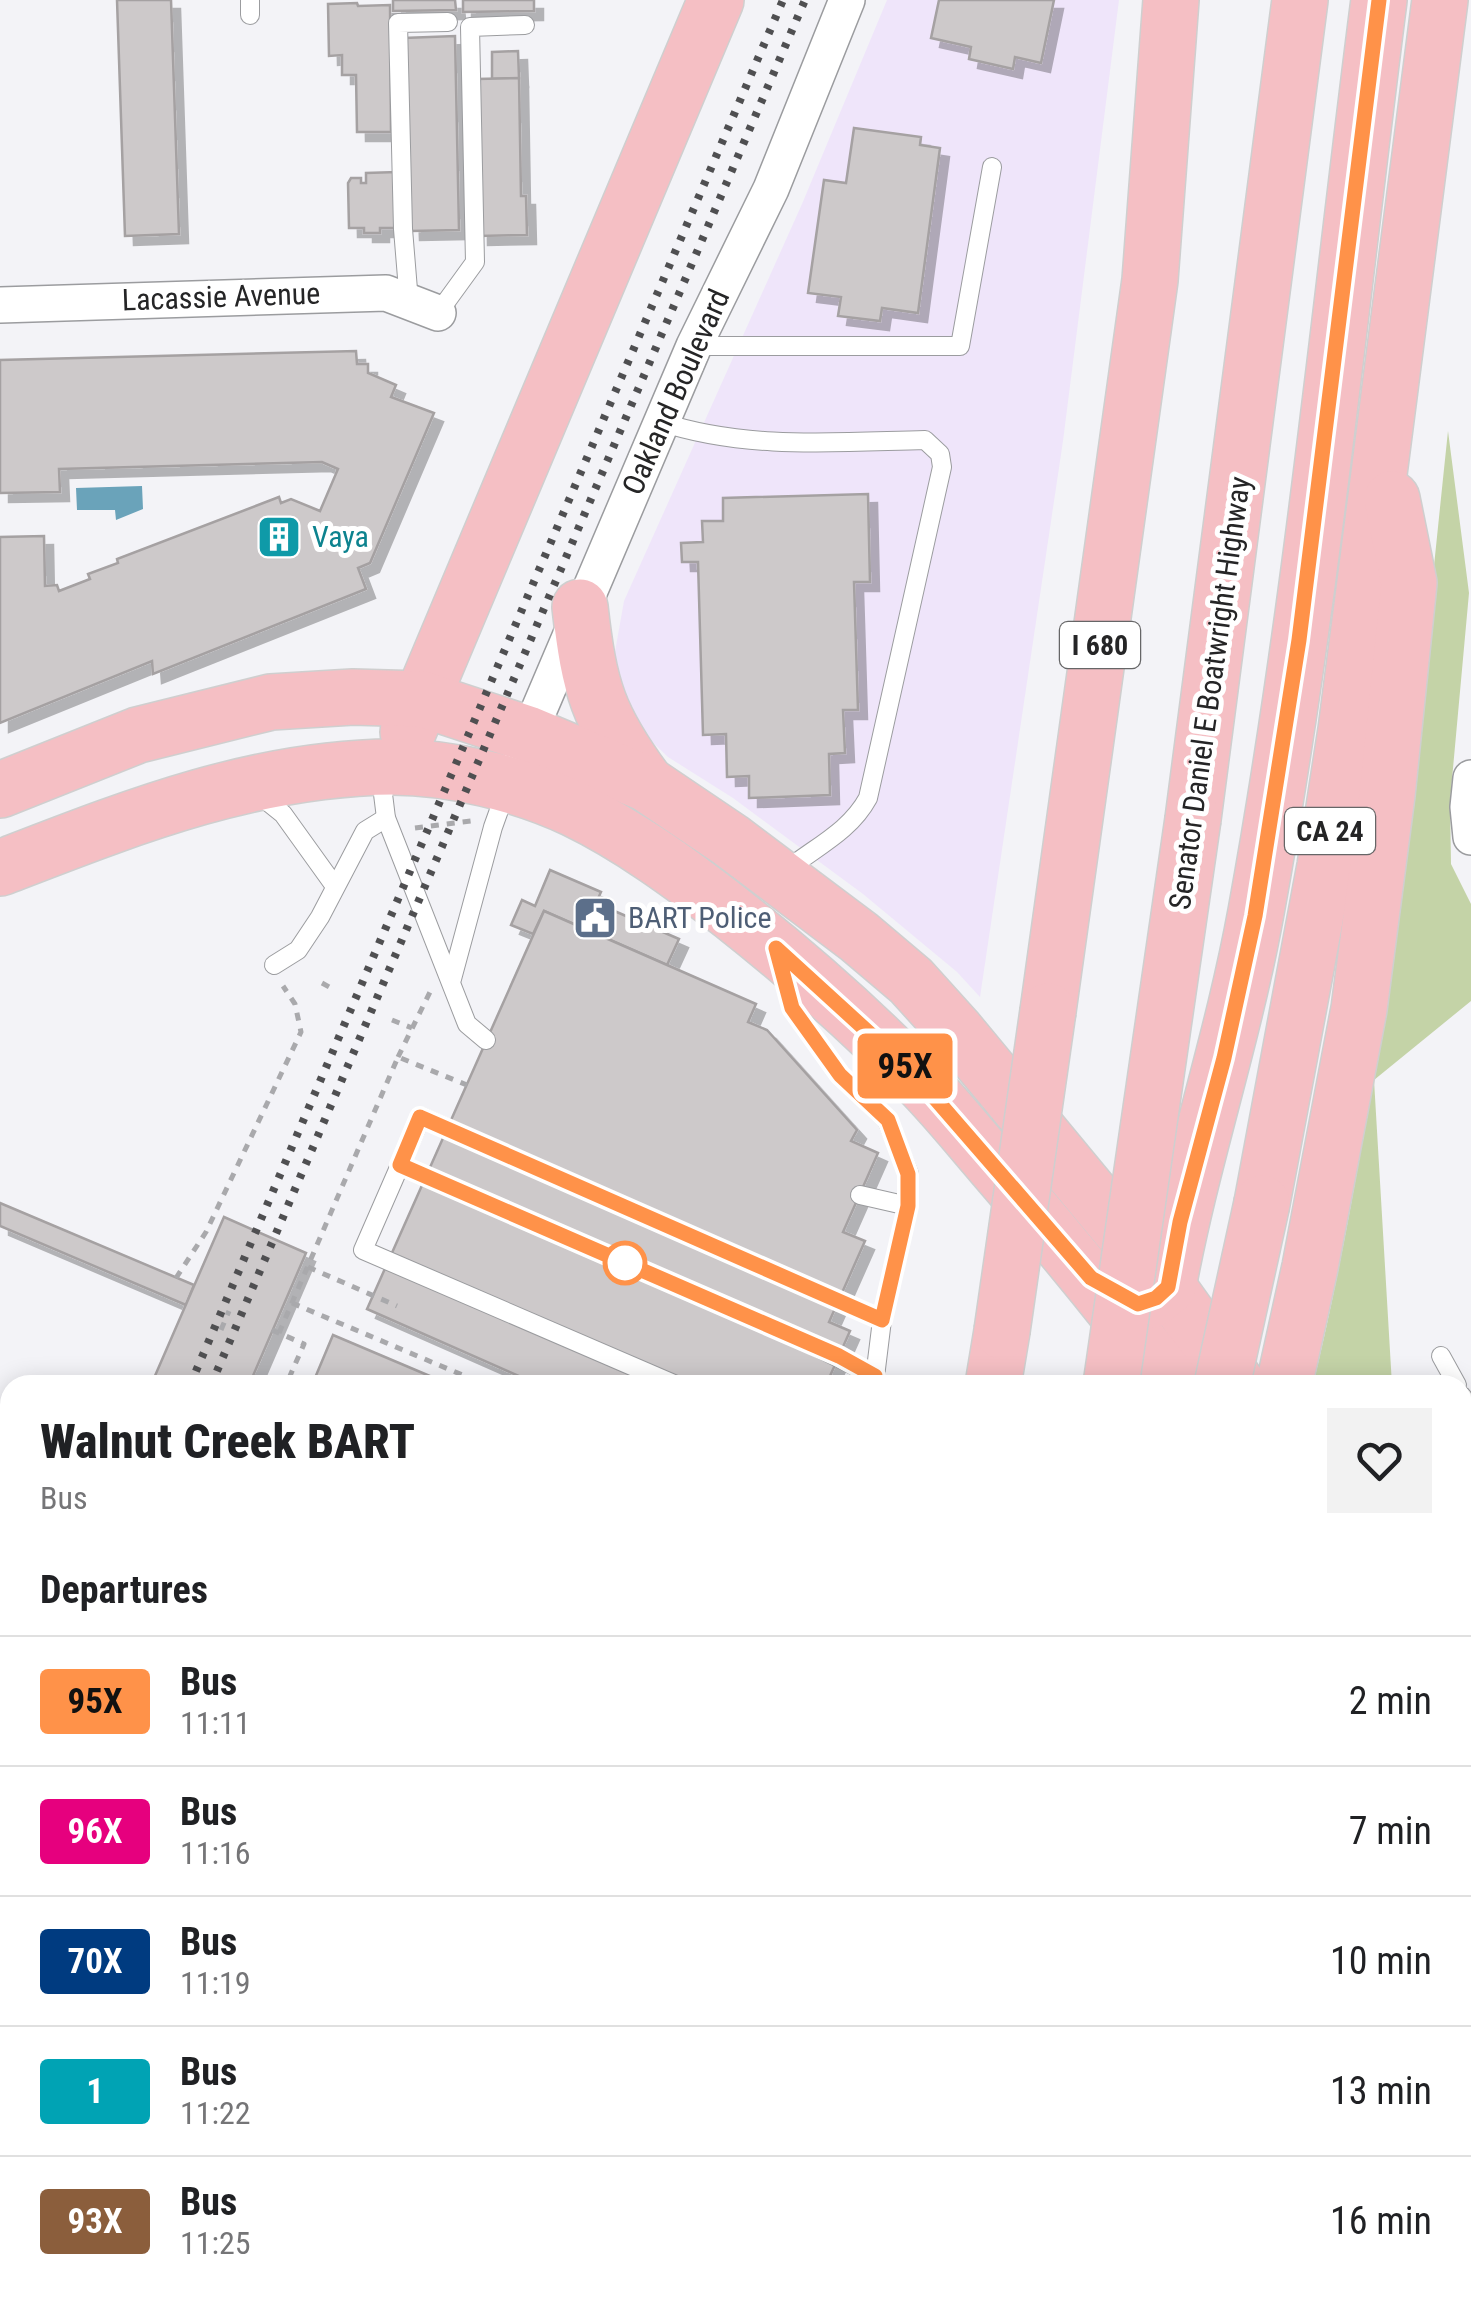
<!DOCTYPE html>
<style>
:root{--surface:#fff;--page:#f2f2f2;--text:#202124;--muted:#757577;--line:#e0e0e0}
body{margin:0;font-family:"Roboto Condensed",sans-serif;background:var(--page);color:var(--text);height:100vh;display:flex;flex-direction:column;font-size:38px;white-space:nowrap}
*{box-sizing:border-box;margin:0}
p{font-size:32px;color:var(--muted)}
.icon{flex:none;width:55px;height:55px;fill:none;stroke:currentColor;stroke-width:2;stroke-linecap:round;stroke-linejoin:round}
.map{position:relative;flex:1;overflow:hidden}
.drawer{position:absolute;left:0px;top:1375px;width:1472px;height:932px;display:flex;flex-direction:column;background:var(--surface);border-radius:30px 30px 0 0;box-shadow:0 5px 25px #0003}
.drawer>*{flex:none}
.badge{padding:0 20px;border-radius:8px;font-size:35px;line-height:65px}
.map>.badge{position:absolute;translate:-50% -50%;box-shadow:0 0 0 5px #fff}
h2{padding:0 40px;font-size:38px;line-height:90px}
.round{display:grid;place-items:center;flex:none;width:105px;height:105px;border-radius:0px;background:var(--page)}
.summary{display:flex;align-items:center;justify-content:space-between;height:170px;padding:0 40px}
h1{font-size:48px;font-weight:800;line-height:75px}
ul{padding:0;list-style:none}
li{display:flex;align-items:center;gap:30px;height:130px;padding:0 40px;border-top:2px solid var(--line)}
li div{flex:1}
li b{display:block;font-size:38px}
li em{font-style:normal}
li .badge{min-width:110px;font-weight:700;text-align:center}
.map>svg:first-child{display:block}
</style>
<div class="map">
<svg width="1471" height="2307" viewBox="0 0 1471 2307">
<defs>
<filter id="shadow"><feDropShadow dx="9" dy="9" stdDeviation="0" flood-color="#0004"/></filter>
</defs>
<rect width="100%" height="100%" fill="#f3f3f7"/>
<!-- commercial -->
<polygon fill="#efe5fa" points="887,0 1119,0 1063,441 980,997 957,972 863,894 733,798 668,757 639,729 613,663 624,601 802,204"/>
<!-- green -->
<path fill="#c4d3a7" d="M1448,431L1469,593L1450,801L1451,864L1471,904V1001L1374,1080L1392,1385H1313C1388,1071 1414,752 1448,431Z"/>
<!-- water -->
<polygon fill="#6aa3ba" points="142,486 143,509 116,520 115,510 77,510 76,488"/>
<!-- building -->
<g fill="#cdc9ca" stroke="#a5a1a2" stroke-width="2.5" filter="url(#shadow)">
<polygon points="117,0 171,0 179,234 125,236"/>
<polygon points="393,0 455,0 456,10 393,11"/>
<polygon points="463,0 534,0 534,11 463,12"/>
<polygon points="939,0 1054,0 1041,63 1015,57 1013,69 969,59 971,47 931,38"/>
<polygon points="357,3 358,6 390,5 391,132 357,132 356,75 342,75 342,55 329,56 328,4"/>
<polygon points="455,36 459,230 411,231 404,38"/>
<polygon points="518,51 519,78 492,79 492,52"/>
<polygon points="519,78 521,196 526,196 527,235 479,236 477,79"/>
<polygon points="854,128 921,137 920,145 940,148 918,313 882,308 880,321 838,316 841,297 808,293 824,180 846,183"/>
<polygon points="397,172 396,228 380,228 380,233 364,233 364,228 349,228 348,183 351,178 361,178 361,183 366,183 366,173"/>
<polygon points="356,351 357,364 368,364 368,373 396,385 391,397 434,413 370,563 358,568 366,589 153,674 152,661 0,723 0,537 44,536 45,586 57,585 59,591 90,579 88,574 118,563 117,559 279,497 281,503 291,499 320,511 338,469 322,462 59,469 60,492 0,493 0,360"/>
<polygon points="868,494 870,582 854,582 858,710 843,710 845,753 829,754 830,795 749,798 749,776 727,777 726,734 703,735 698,562 682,562 681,543 703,542 702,521 723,521 723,498"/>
<polygon points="550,870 601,892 596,903 679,939 667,965 544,911 533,934 511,925 522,900 535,906"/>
<polygon points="544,911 756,1004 748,1022 767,1030 857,1130 851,1141 878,1153 843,1232 865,1241 829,1322 850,1331 826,1385 539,1385 367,1309"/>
<polygon points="0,1203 194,1285 186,1305 0,1226"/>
<polygon points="224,1217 306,1253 249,1385 151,1385"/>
<polygon points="333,1335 451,1385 312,1385"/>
<polygon points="10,2118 10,2298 281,2298 258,2307 0,2307 0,2141"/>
</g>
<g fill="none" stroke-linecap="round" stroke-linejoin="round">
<defs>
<g id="lane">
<polyline points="250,15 250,0"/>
<polyline points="409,302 403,229 398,23 448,22"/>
<polyline points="438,313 475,262 470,27 525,25"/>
<polyline points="694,346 960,346 992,167"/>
<path d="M661,422C746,450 837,442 925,440L940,454L942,467L868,798C849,833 813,848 783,873"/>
<polyline points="392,772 383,794 386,818 467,1024 486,1040"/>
<polyline points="257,793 283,814 334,885"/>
<polyline points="274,965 298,950 320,917 365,831 386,818"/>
<polyline points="782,972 792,1008 840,1075 887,1120 909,1174 908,1206 882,1320 874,1385"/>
<polyline points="452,979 493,827 507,788"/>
<polyline points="400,1165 805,1341 875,1376"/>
<polyline points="860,1195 908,1206"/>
<polyline points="1441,1356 1457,1385"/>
<polyline points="676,1385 363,1250 421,1117 882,1320"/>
<polyline points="1462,1396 1471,1413"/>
<polyline points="1462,1438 1471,1434"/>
<polyline points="1462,1613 1471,1609"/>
<polyline points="0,1986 10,1977"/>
<polyline points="1462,2101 1471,2104"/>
<polyline points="1462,2184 1471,2183"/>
</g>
<g id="street">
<polyline points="0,305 386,293 438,313"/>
<polyline points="521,752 694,346 771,189 847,0"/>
<polyline points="1471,778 1468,807 1471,837"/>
<polyline points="397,2307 416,2298"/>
<polyline points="646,2307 648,2298"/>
<polyline points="1096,2307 1098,2298"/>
</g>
<polyline id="secondary" points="1462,1816 1471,1835"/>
<g id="highway">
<path d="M580,607C589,688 598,718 647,784"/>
<polyline points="408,732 716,0"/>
<polyline points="0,790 138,735 271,702 353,697 422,699 528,734 647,784 730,840 859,937 911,981 957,1032 1168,1287 1238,1385"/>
<polyline points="1193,819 1300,0"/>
<path d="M0,868C127,819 253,768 392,767C451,767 521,784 574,809C630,836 683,875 732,913C794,962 856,1016 912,1073C941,1101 966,1133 992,1163C1055,1236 1115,1309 1173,1385"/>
<polyline points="1048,1011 1150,280 1171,0"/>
<polyline points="1262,1203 1325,866 1346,730 1440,0"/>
<path d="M1151,1300L1168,1287C1191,1161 1233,1039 1256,912C1311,611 1340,304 1379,0"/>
<polyline points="993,1385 1002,1331"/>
<polyline points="1284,1385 1310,1267 1359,1009 1387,795 1409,583 1392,499"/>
<polyline points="1462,1958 1471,1956"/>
<polyline points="815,2307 817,2298"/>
<polyline points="932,2307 934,2298"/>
<polyline points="997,2307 999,2298"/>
</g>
</defs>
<!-- lane casing -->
<use href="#lane" stroke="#9b9c9f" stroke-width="20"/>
<!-- street casing -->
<use href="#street" stroke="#9b9c9f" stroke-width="38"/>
<!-- secondary casing -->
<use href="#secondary" stroke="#9b9c9f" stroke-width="52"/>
<!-- highway casing -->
<use href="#highway" stroke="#cfcfcf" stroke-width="58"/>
<!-- path -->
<g stroke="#a9a9ac" stroke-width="5" stroke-dasharray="8 8" stroke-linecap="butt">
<polyline points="415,828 471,821"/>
<polyline points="322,983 333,989"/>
<polyline points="392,1020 412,1028"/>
<polyline points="398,1057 430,992"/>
<polyline points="308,1267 397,1306"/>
<polyline points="176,1278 206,1232 301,1032 295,1004 283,986"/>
<polyline points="292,1303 486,1385"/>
<polyline points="221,1330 229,1311"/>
<polyline points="272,1330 304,1344 286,1385"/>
<polyline points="279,1333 398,1057 467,1085"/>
<polyline points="1462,2030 1471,2027"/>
<polyline points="0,2050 10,2027"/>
</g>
<!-- lane -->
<use href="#lane" stroke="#fff" stroke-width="18"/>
<!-- street -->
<use href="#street" stroke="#fff" stroke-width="35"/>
<!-- secondary -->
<use href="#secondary" stroke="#fceced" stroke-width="50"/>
<!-- highway -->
<use href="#highway" stroke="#f5bfc4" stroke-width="55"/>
<!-- rail -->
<g stroke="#4f4f51" stroke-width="8" stroke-dasharray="5 10" stroke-linecap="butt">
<polyline points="190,1385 783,0"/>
<polyline points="211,1385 805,0"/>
<polyline points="0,1828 10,1804"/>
<polyline points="0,1877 10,1854"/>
</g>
<defs>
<g id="highway-bridge">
<polyline points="1002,1331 1048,1011"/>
<polyline points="1111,1385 1193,819"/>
<polyline points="1222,1385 1262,1203"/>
</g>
</defs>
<!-- highway-bridge casing -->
<use href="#highway-bridge" stroke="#cfcfcf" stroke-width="58" stroke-linecap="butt"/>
<!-- highway-bridge -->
<use href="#highway-bridge" stroke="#f5bfc4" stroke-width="55"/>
</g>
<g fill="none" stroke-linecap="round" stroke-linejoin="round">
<defs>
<polyline id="line" points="874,1385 875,1376 839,1356 400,1165 420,1117 882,1320 908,1206 908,1174 888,1120 840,1075 792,1008 776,948 914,1074 1091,1278 1138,1304 1156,1298 1168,1287 1180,1222 1224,1058 1255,916 1299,640 1379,0"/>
</defs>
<!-- line casing -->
<use href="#line" stroke="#fff" stroke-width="22"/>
<!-- line -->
<use href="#line" stroke="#ff9249" stroke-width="15"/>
</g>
<!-- icons -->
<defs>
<symbol id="building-square" viewBox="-11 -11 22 22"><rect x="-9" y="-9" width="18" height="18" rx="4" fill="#0f9aa8" stroke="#fff"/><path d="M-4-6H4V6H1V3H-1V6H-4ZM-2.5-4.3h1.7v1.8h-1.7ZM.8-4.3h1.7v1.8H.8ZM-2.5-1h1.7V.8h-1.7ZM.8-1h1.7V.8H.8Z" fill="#fff"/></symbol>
<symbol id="civic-square" viewBox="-11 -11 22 22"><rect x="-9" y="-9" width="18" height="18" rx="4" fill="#5c6f8a" stroke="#fff"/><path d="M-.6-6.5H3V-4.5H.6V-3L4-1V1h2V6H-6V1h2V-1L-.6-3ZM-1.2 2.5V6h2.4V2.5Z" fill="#fff"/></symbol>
</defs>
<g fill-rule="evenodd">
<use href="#building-square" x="254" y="512" width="50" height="50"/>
<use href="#civic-square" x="570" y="893" width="50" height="50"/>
</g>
<!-- markers -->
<circle fill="#fff" stroke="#ff9249" stroke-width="5" cx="625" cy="1263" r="20"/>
<g text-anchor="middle" stroke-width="10" stroke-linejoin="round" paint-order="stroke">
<!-- shield labels -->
<g fill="#fff" stroke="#666667" stroke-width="2.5">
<rect x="1060" y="622" width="80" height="46" rx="8"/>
<rect x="1285" y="808" width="90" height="46" rx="8"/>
</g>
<g font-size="28" font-weight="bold" fill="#252526">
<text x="1100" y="655">I 680</text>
<text x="1330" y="841">CA 24</text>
</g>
<!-- street labels -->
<g font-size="30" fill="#252526" stroke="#fff">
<text transform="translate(221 297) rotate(-2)" y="10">Lacassie Avenue</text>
<text transform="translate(676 392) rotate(-66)" y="10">Oakland Boulevard</text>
<text transform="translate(1210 693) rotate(-82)" y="10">Senator Daniel E Boatwright Highway</text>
</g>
<!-- culture labels -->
<g font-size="30" fill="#0d838f" stroke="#fff" text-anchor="start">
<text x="312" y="547">Vaya</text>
</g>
<!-- service labels -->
<g font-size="30" fill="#4e5e75" stroke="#fff" text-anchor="start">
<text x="628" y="928">BART Police</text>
</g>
</g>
</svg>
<b class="badge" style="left:905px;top:1066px;background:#ff9249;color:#111">95X</b>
<section class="drawer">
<div class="summary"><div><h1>Walnut Creek BART</h1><p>Bus</p></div><a class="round"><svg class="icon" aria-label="heart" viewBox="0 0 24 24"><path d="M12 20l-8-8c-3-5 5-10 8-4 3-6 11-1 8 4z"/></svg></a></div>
<h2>Departures</h2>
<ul>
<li><span class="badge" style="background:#ff9249;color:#111">95X</span><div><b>Bus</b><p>11:11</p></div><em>2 min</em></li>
<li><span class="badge" style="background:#e6007e;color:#fff">96X</span><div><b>Bus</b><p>11:16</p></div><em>7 min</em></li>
<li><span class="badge" style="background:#003b80;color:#fff">70X</span><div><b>Bus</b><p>11:19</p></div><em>10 min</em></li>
<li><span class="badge" style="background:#00a3b4;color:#fff">1</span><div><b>Bus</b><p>11:22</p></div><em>13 min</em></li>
<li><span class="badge" style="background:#8b5e3c;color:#fff">93X</span><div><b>Bus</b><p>11:25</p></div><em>16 min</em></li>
</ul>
</section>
</div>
